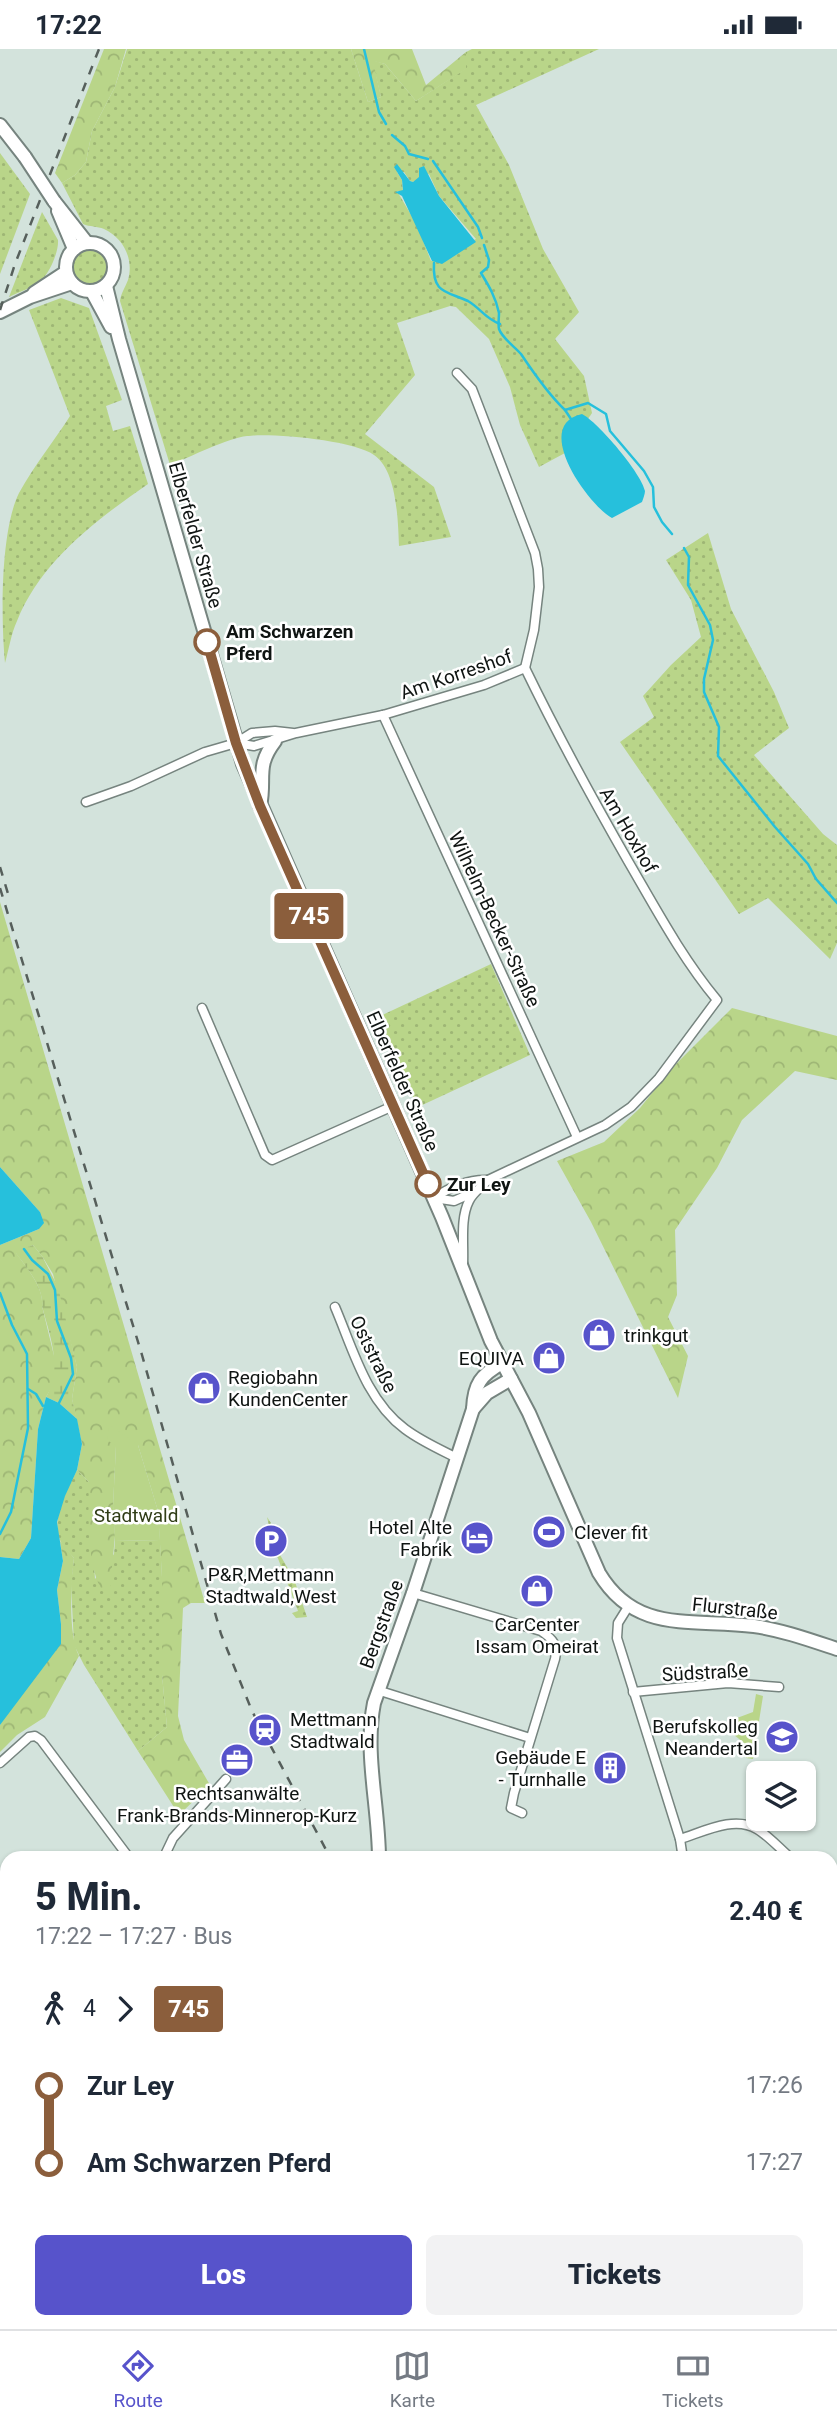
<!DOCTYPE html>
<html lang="de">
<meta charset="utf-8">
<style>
:root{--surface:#fff;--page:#f2f2f3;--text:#1f2937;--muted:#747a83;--line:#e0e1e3;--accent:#5753cb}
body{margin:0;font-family:Roboto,sans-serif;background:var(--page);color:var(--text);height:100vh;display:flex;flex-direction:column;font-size:26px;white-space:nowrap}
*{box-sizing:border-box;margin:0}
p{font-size:23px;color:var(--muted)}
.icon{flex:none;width:38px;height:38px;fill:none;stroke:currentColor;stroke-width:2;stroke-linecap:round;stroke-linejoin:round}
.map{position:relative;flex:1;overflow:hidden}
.sheet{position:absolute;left:0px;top:1802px;width:838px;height:478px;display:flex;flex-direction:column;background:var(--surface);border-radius:21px 21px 0 0;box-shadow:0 2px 5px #0004}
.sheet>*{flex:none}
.badge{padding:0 14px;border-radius:5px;font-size:24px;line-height:46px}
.tools{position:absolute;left:746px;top:1712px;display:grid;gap:14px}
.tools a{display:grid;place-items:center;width:70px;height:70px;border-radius:10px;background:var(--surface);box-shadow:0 2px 5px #0004;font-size:35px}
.map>.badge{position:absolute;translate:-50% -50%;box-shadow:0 0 0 4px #fff}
.legs{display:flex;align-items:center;gap:10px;height:77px;padding:0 35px;font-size:23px}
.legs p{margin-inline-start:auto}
.headline{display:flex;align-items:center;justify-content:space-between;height:119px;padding:0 35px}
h1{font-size:38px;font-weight:800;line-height:52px}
.cta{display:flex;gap:14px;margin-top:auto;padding:14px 35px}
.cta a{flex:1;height:80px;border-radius:10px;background:var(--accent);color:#fff;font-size:28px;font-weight:800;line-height:80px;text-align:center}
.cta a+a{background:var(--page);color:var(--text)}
ul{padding:0 35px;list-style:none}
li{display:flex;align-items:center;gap:24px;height:77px;font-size:26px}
li i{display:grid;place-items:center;width:10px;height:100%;margin:0 9px;background:currentColor}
li i::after{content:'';width:18px;height:18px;margin:-9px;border:5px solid;border-radius:50%;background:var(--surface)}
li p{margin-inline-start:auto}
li:first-child i{background:linear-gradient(#0000 50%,currentColor 0)}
li:last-child i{background:linear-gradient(currentColor 50%,#0000 0)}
.status{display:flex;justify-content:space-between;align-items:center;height:49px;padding:0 35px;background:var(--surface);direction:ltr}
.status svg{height:19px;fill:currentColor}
.menu{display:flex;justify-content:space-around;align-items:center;height:98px;border-top:2px solid var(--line);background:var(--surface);font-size:19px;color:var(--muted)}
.menu a{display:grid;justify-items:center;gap:4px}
.menu .current{color:var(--accent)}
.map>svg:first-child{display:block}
</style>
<div class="status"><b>17:22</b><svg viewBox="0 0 49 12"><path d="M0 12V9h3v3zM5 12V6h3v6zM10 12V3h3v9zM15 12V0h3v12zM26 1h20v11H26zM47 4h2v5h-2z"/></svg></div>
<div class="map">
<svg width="837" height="2280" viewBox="0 0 837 2280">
<defs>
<pattern id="grass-dots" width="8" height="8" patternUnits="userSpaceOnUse" patternTransform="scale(1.75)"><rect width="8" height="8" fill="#b9d589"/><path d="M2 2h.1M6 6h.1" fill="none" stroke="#9eb675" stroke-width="1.8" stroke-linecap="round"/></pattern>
<pattern id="forest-crowns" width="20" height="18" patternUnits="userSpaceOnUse" patternTransform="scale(1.75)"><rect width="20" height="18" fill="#b9d589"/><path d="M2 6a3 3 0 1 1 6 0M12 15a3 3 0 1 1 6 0" fill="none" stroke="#9eb675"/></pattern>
<pattern id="wetland-marsh" width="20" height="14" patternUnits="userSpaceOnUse" patternTransform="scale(1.75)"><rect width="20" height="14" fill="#b9d589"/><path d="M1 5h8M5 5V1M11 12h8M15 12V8" fill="none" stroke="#9eb675"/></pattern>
</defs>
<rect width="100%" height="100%" fill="#d3e3dc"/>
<!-- grass -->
<g fill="url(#grass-dots)" fill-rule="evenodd">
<path d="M127,0H351L368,53L381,48L372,11L385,15L416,52L465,20L466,3L472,0H599L476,56L509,116L543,200L579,263L555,290L584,327L592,364L565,404L539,418L520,376L510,338L489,290L456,258L450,257L397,274L415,326L365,385L434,438L451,488L399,497C398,472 397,421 374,406C353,391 272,384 247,387C228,389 190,408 170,416L120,252C121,244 125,239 128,231C134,211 124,189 104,180C97,177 90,178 83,175L62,134L75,126L86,113L92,82L115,38ZM397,123H404L410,132L413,133L429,125L439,147L476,190L431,212L417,176L397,142H403L402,131Z"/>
<polygon points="0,104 30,145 0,225"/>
<path d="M42,163L58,191C59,203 49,225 40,233C32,239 18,243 9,248Z"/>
<circle cx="90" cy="218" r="19"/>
<path d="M61,249L89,259L122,351L106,357L113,382L130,377L148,435C96,471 41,512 17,572C11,585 9,600 5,614C1,570 0,483 19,444C34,417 54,392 70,367L29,261Z"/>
<polygon points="708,484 731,560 774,643 789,679 754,706 823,785 837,796 837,894 830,910 768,849 739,865 620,693 654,668 643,647 671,616 701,588 691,551 666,511"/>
<polygon points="491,915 530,1006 418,1058 376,969"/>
<path d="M77,1421L89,1433L95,1530L114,1505L115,1492L160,1491L162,1528V1626L167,1678L138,1702L84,1616L74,1596L71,1535L74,1509C70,1504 62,1497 60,1491C51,1469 67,1441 77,1421Z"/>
<polygon points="267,1468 271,1474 269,1477 273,1483 273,1491 282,1495 276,1499 294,1530 307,1568 296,1569 292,1564 298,1562 274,1499"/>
</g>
<!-- forest -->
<g fill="url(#forest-crowns)">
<polygon points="104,0 126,0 115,38 92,82 86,113 75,126 62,134 55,124"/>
<polygon points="351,0 412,0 426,36 466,3 466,20 416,52 385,15 373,12 381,48 368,53"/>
<path d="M0,853L205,1554H191L183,1559L178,1667L184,1691L210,1736L179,1766L138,1702L167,1678L162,1626V1528L158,1462L138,1396L116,1397L113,1457L115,1487L110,1538L102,1541C87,1518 88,1462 89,1433L77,1421L82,1395L72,1350L77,1318L53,1225L42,1207L33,1196L16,1204C26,1218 44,1238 42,1257L56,1315L55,1326L53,1336L46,1348L38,1380L31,1489L19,1510L0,1508V1196L39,1180L40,1163L0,1118Z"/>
<polygon points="732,959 837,987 837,1031 795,1022 742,1071 717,1119 675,1181 677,1246 668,1268 688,1307 678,1349 591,1173 557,1112 604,1093 640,1059 673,1018"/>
<path d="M60,1492L74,1509C71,1535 68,1584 79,1607L45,1668L17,1686L0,1703V1676L61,1575L57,1541L63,1512Z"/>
<polygon points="0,1963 7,1968 7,2044 0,2040"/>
</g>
<!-- wetland -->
<path fill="url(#wetland-marsh)" d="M33,1196L42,1207L58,1238L77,1318L72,1350L77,1370L59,1354L46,1348C63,1319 50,1288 42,1257C44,1238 26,1218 15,1203Z"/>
<!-- park -->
<g fill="#b9d589">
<polygon points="109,1375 138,1396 158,1462 160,1491 115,1492 113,1457 116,1397 107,1391"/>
<polygon points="756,1645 763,1647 753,1710 746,1709 748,1697 734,1686 737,1669 753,1663"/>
<polygon points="0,1908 7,1912 7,1968 0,1963"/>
</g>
<!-- water -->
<g fill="#26c0dc">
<polygon points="397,115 410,132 413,133 419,128 419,119 424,117 439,147 476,193 442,215 432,212 402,147 395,143 403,141 402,131 394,118"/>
<path d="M582,365C598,373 642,425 645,442C645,445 643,450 642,453L612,469C588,456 531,376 582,365Z"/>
<polygon points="0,1118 40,1163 44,1174 39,1180 0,1196"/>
<polygon points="46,1348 59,1354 77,1370 82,1395 77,1421 65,1447 57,1473 63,1512 57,1541 61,1575 61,1595 0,1676 0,1508 19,1510 31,1489 38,1380"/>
</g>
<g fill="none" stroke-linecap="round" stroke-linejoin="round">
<!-- stream -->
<g stroke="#26c0dc" stroke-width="2.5">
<polyline points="364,0 379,63 386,75"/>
<polyline points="392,86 405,97 409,105 428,110"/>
<polyline points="433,112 478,178 482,189"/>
<path d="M484,196L489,211L488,218L481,224C489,237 496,249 499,264C499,268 498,276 499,280C502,289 515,298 521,305C533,323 549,346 565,361L588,354L606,365L610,382L644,422L653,438L654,458L662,473L672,485"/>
<path d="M434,214C432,245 447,242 468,252C480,259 486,270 500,275"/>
<polyline points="565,361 571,370"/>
<polyline points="684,499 689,508 688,536 710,576 713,591 704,630 704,643 719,678 718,707 775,778 808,815 816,830 837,854"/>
<polyline points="24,1200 32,1211 48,1225 55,1241 57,1272 71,1309 73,1325 59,1354"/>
<polyline points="0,1244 12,1276 27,1305 28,1379 11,1463 0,1485"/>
<polyline points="28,1340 36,1345 43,1357"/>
<polyline points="0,1977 7,1982"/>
<polyline points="349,2273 351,2280"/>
</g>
<defs>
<g id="street">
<polyline points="457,324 472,340 535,504 538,520 539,538 534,581 525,619"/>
<polyline points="383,666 577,1088"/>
<polyline points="236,694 254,697 296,684 383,666 484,636 525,619"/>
<polyline points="86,753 131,737 205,703 236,694 252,684 275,682 293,684"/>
<polyline points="202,959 265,1106 272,1111 393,1057"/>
<path d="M434,1149C450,1138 468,1130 488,1131"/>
<polyline points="434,1149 454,1152 472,1144"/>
<path d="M463,1215C464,1196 460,1169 469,1152C473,1143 482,1138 488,1131L605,1076L631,1058L659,1029L717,951C682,909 656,860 628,812C592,749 557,685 525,619"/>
<path d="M335,1258C353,1300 366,1351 405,1380C421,1392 439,1400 457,1409"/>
<path d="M413,1544L541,1582C553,1590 558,1596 555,1610L514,1744L511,1759L522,1764"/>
<polyline points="628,1558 618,1574 617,1589 680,1790 683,1810"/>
<polyline points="377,1641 530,1689"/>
<polyline points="633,1643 728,1634 779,1638"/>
<polyline points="0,1714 29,1688 35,1687 41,1691 130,1810"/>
<path d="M680,1790C703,1783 734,1766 757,1780C769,1787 780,1800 792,1810"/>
<polyline points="163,1810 173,1789 226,1730"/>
<polyline points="831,1843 837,1848"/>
<polyline points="831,1986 837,1991"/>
<polyline points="0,2049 7,2052"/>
<polyline points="0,2223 7,2225"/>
<polyline points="831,2231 837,2229"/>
<polyline points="112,2273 125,2280"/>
<polyline points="297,2273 303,2280"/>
<polyline points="509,2273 510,2280"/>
<polyline points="706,2273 711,2280"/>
<polyline points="102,2280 109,2273"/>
</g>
<g id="secondary">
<polyline points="0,76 25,108"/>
<polyline points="54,152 87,194"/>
<polyline points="58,162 74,200"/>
<circle cx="90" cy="218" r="24"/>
<path d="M106,237L119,290L243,715L442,1168L491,1292L529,1364L599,1524C636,1586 693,1569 754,1577C782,1581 810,1591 837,1600"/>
<polyline points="92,243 111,278"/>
<polyline points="34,244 66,223"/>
<polyline points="0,263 30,248 72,234"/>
<path d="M260,757C266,729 255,718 275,692"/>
<polyline points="473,1360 487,1344 511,1330"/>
<path d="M379,1810C379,1758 364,1705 374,1654L413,1544L473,1360C474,1335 481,1326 502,1314"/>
<polyline points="665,2273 677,2280"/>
</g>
</defs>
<!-- street casing -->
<use href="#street" stroke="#76847f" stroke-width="11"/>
<!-- secondary casing -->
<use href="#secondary" stroke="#76847f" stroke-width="16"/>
<!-- street -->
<use href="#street" stroke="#fff" stroke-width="8"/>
<!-- secondary -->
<use href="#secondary" stroke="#fff" stroke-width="12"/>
<!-- rail -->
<g stroke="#565f5b" stroke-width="2.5" stroke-dasharray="9 9" stroke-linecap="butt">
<polyline points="0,261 15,215 99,0"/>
<polyline points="0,818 9,848"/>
<polyline points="0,839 142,1306 221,1585 252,1662 331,1810"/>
<polyline points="831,2260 837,2263"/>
</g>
<defs>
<polyline id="secondary-bridge" points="25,108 54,152"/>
</defs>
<!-- secondary-bridge casing -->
<use href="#secondary-bridge" stroke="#76847f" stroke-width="16" stroke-linecap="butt"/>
<!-- secondary-bridge -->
<use href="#secondary-bridge" stroke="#fff" stroke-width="12"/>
</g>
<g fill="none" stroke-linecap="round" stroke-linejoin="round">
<defs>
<polyline id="line-1" points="207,593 236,694 260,757 428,1135"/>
</defs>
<!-- line-1 casing -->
<use href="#line-1" stroke="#fff" stroke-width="16"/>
<!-- line-1 -->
<use href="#line-1" stroke="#8b5e3c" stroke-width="10"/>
</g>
<!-- icons -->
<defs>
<symbol id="shop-disc" viewBox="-11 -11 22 22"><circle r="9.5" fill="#5753cb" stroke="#fff"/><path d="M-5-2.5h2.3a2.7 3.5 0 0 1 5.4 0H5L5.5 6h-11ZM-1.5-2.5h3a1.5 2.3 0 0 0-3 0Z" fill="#fff"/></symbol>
<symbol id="stadium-disc" viewBox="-11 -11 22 22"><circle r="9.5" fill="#5753cb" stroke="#fff"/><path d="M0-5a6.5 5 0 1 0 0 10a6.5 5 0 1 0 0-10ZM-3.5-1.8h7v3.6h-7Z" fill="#fff"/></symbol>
<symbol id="hotel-disc" viewBox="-11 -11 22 22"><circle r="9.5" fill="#5753cb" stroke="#fff"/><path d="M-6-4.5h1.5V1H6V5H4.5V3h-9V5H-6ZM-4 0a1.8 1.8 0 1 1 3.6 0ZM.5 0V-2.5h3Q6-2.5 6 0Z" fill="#fff"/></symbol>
<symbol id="parking-disc" viewBox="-11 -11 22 22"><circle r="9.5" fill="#5753cb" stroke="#fff"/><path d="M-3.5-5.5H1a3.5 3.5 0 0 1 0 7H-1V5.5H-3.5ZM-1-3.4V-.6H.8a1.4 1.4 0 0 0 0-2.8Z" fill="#fff"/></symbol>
<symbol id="station-disc" viewBox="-11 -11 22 22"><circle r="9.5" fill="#5753cb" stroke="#fff"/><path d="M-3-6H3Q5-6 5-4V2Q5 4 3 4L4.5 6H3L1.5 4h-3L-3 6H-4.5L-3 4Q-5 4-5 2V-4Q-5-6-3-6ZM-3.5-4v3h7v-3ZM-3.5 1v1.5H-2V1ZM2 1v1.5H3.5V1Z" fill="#fff"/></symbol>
<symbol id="school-disc" viewBox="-11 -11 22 22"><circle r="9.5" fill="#5753cb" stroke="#fff"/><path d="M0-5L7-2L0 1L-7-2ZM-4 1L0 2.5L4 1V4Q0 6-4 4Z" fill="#fff"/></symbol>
<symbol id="office-disc" viewBox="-11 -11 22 22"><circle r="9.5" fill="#5753cb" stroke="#fff"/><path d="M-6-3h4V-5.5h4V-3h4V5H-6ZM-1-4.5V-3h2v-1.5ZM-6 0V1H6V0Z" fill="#fff"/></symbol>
<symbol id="building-disc" viewBox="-11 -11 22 22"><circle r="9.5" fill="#5753cb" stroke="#fff"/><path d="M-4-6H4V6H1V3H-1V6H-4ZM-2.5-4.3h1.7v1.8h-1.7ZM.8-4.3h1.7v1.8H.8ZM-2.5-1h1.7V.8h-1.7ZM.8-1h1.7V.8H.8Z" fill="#fff"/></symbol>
</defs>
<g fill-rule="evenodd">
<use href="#shop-disc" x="580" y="1267" width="38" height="38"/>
<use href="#shop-disc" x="530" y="1290" width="38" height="38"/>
<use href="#shop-disc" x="185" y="1320" width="38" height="38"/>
<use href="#stadium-disc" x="530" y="1464" width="38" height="38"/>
<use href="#hotel-disc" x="458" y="1470" width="38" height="38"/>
<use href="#parking-disc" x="252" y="1473" width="38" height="38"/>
<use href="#shop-disc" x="518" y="1523" width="38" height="38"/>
<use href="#station-disc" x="246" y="1662" width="38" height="38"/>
<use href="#school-disc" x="763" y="1669" width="38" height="38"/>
<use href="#office-disc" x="218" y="1692" width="38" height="38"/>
<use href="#building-disc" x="591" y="1700" width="38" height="38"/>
</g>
<!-- markers -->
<g fill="#fff" stroke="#8b5e3c" stroke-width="3.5">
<circle cx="207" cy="593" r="12"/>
<circle cx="428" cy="1135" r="12"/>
</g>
<g text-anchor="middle" stroke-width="5" stroke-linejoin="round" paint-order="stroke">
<!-- street labels -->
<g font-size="19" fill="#0f1412" stroke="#fff">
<text transform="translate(196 486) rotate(74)" y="7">Elberfelder Straße</text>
<text transform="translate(456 625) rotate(-19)" y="7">Am Korreshof</text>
<text transform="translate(629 781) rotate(60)" y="7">Am Hoxhof</text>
<text transform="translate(495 870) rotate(65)" y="7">Wilhelm-Becker-Straße</text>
<text transform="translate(403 1032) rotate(66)" y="7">Elberfelder Straße</text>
<text transform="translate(374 1305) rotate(64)" y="7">Oststraße</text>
<text transform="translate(735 1559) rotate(6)" y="7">Flurstraße</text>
<text transform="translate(381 1575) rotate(-70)" y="7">Bergstraße</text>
<text transform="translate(705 1623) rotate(-3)" y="7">Südstraße</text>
</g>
<!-- stop labels -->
<g font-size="19" font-weight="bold" fill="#0f1412" stroke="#fff" text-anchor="start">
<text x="226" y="589">Am Schwarzen<tspan x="226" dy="22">Pferd</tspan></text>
<text x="447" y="1142">Zur Ley</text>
</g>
<!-- poi labels -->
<g font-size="19" fill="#0f1412" stroke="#fff" text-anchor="start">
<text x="624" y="1293">trinkgut</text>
<text x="524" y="1316" text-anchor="end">EQUIVA</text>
<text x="228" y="1335">Regiobahn<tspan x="228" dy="22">KundenCenter</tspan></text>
<text x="452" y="1485" text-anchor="end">Hotel Alte<tspan x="452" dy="22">Fabrik</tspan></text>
<text x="574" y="1490">Clever fit</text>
<text x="271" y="1532" text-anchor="middle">P&amp;R,Mettmann<tspan x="271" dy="22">Stadtwald,West</tspan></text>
<text x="537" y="1582" text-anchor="middle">CarCenter<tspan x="537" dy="22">Issam Omeirat</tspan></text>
<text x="290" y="1677">Mettmann<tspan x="290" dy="22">Stadtwald</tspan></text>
<text x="758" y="1684" text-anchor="end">Berufskolleg<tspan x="758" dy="22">Neandertal</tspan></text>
<text x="586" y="1715" text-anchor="end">Gebäude E<tspan x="586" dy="22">- Turnhalle</tspan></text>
<text x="237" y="1751" text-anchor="middle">Rechtsanwälte<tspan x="237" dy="22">Frank-Brands-Minnerop-Kurz</tspan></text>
</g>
<!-- park labels -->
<g font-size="19" fill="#303d17" stroke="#fff">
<text x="136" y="1473">Stadtwald</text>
</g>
</g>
</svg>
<div class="tools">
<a><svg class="icon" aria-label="layers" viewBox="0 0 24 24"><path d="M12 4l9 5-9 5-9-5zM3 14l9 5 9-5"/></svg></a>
</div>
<b class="badge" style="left:309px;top:867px;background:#8b5e3c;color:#fff">745</b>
<section class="sheet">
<div class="headline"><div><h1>5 Min.</h1><p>17:22 – 17:27 · Bus</p></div><b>2.40 €</b></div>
<div class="legs"><svg class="icon" aria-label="walk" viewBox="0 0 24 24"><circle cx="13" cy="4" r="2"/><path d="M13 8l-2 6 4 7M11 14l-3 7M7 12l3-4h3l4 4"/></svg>4<svg class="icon" aria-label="forward" viewBox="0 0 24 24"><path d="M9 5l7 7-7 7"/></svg><b class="badge" style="background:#8b5e3c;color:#fff">745</b></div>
<ul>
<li><i style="color:#8b5e3c"></i><b>Zur Ley</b><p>17:26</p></li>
<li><i style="color:#8b5e3c"></i><b>Am Schwarzen Pferd</b><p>17:27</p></li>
</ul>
<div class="cta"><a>Los</a><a>Tickets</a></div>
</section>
</div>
<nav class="menu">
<a class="current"><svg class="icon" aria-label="directions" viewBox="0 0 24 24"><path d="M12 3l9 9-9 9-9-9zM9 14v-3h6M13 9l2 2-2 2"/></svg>Route</a>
<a><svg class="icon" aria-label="map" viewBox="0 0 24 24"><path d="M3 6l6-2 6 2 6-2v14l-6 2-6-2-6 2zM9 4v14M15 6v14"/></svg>Karte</a>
<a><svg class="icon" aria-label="tickets" viewBox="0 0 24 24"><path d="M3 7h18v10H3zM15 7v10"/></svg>Tickets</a>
</nav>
